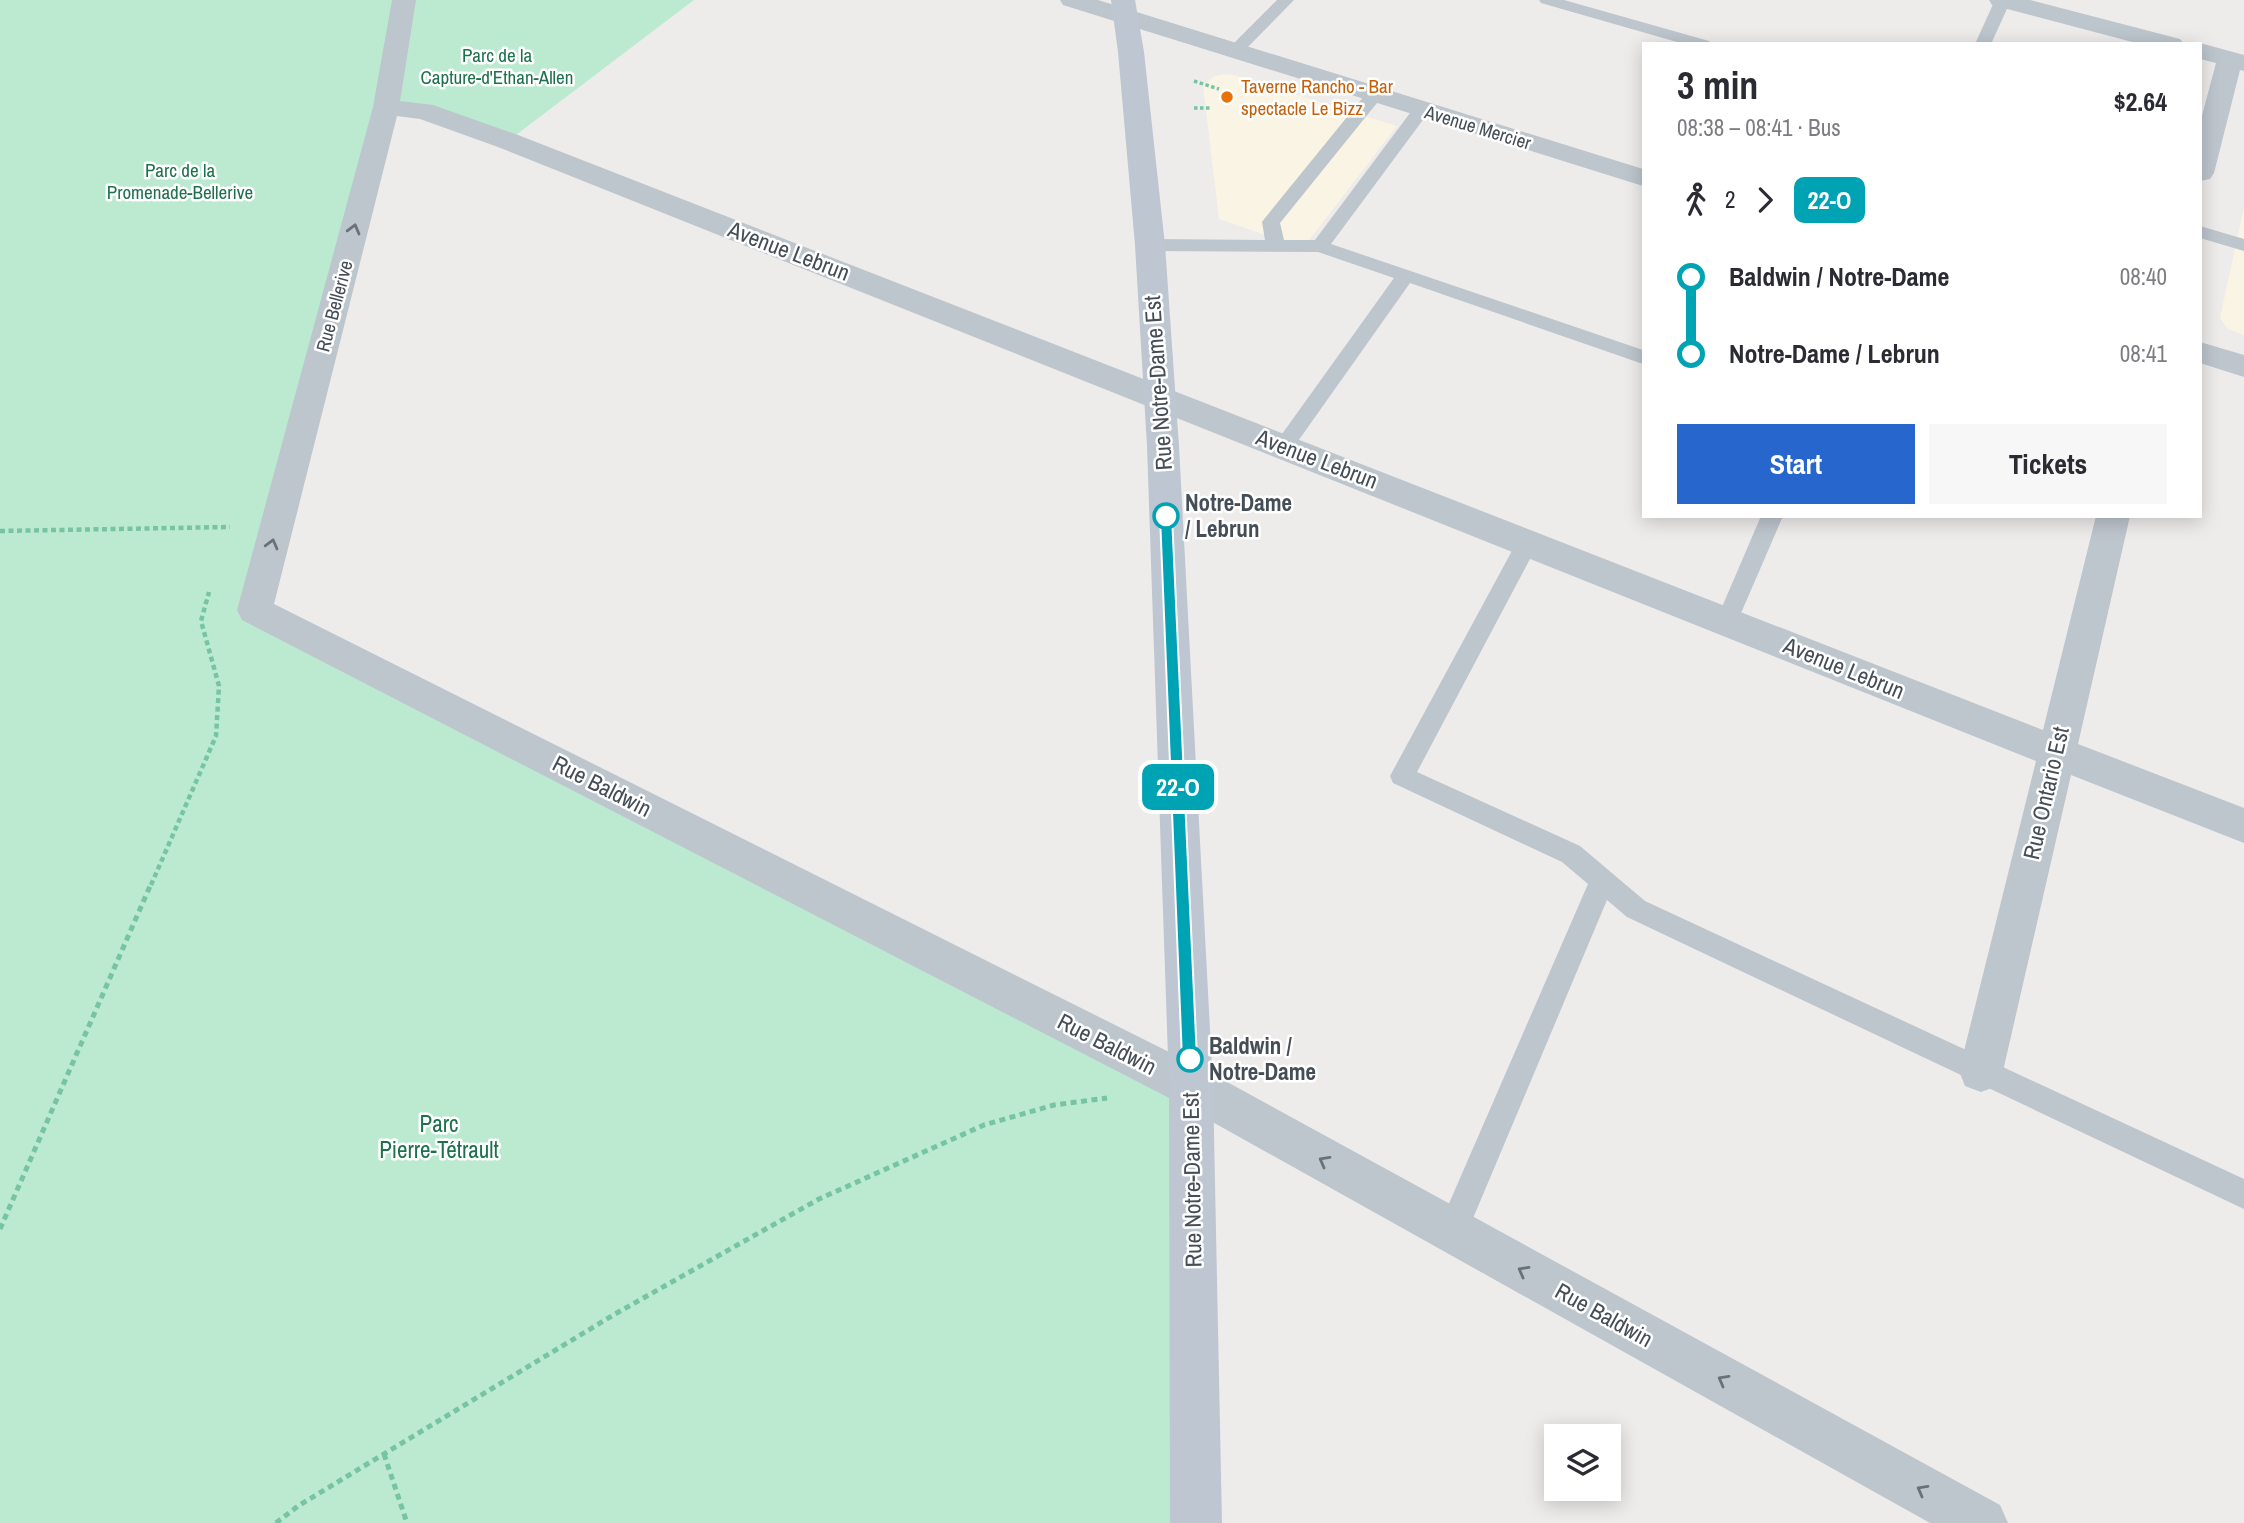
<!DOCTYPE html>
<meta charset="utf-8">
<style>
:root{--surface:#fff;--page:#f7f7f7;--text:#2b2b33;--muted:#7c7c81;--accent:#2766cc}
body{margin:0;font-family:"Archivo Narrow",sans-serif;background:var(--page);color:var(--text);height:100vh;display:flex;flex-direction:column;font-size:26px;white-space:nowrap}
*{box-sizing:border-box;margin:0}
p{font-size:23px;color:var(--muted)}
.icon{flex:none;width:38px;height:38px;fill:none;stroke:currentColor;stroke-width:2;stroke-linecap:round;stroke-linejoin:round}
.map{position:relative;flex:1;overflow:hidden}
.panel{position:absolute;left:1642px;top:42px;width:560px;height:476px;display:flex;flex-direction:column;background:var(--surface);border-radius:0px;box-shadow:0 4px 18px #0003}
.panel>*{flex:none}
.badge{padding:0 14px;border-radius:10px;font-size:24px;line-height:46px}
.controls{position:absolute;left:1544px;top:1424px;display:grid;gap:14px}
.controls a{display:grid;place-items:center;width:77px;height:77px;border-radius:0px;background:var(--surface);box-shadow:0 4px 18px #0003;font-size:35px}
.map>.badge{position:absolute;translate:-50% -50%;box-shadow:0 0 0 4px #fff}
.legs{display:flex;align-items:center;gap:10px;height:77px;padding:0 35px;font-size:23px}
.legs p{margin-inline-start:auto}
.head{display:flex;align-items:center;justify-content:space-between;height:119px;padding:0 35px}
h1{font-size:38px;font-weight:700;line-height:52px}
.action{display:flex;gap:14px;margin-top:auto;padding:14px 35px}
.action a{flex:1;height:80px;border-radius:0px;background:var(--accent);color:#fff;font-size:28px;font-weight:700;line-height:80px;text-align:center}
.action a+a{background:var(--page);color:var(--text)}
ul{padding:0 35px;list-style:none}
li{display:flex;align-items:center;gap:24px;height:77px;font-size:26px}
li i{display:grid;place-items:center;width:10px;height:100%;margin:0 9px;background:currentColor}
li i::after{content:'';width:18px;height:18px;margin:-9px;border:5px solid;border-radius:50%;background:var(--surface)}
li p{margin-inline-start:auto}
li:first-child i{background:linear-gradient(#0000 50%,currentColor 0)}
li:last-child i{background:linear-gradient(currentColor 50%,#0000 0)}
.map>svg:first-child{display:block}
</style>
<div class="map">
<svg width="2244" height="1523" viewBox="0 0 2244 1523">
<rect width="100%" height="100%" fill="#eeebeb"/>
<!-- commercial -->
<g fill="#f9f4e4">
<polygon points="1224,74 1234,75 1397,126 1303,248 1219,219 1203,86 1213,77"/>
<polygon points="2244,207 2244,335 2228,329 2220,318"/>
</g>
<!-- green -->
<polygon fill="#bcead0" points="0,0 694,0 508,141 386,107 259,613 1191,1086 1199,1523 0,1523"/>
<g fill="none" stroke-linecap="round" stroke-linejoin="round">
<!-- path-far2 -->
<g stroke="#77c4a3" stroke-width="3.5" stroke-dasharray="3.5 2.5" stroke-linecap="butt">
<polyline points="1194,81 1219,89"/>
<polyline points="1194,108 1210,108"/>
</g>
<!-- path-far1 -->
<g stroke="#77c4a3" stroke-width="4.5" stroke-dasharray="5 3.5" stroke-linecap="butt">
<polyline points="0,531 230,527"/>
<polyline points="151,885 216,736 219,686 201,621 209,592"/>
</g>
<!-- path -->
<g stroke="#77c4a3" stroke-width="5" stroke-dasharray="6 4.5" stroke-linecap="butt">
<polyline points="0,1229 151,884"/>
<polyline points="384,1454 407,1523"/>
<polyline points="276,1523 298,1506 615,1314 819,1199 984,1125 1054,1105 1107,1098"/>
</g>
<!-- service -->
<g fill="#bdc5cd" fill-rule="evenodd">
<polygon points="1277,0 1294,0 1241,54 1229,54 1227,51 1229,48"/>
<polygon points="1539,0 1564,0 1709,41 1711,44 1684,44 1541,3"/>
<polygon points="1995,0 2011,0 1991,44 1975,44"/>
<polygon points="1375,89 1381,90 1383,94 1381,98 1280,223 1284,240 1315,240 1416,105 1428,105 1430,109 1428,113 1331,244 1643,350 1643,364 1410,283 1291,451 1284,453 1277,451 1274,446 1277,441 1394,278 1318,252 1150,251 1141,245 1150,239 1265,240 1262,222 1265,218 1369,90"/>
<polygon points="2200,226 2244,239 2244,251 2200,238"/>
<polygon points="1761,516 1783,516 1735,627 1727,630 1719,627 1716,621"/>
<polygon points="1528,534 1536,536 1539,542 1417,772 1580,846 1645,901 2244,1179 2244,1209 1627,917 1607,900 1463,1242 1452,1246 1441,1242 1437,1231 1588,884 1562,862 1393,783 1390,776 1520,536"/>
</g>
<!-- minor -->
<g fill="#bdc5cd" fill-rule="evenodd">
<polygon points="392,0 416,0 400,101 433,105 518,135 2043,730 2096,516 2130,516 2078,744 2244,808 2244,843 2071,775 2003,1071 1997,1086 1981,1092 1965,1086 1959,1071 2036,761 498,147 420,119 397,116 274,604 1207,1071 2000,1505 2008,1523 1930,1523 1175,1101 242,620 237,610 373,107"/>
<polygon points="1060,0 1098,0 1643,169 1643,186 1063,5"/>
<polygon points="1989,0 2030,0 2180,39 2184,44 2140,44 1992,5"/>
<polygon points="2200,43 2244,55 2244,71 2240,70 2214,173 2210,179 2200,181 2200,123 2216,63 2200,59"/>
<polygon points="2200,342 2244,355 2244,377 2200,363"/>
</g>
<!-- secondary -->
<polygon fill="#bdc6d1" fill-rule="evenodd" points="1111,0 1135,0 1144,52 1165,245 1179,446 1213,1086 1222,1523 1170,1523 1169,1086 1147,446 1135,245 1118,52"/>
</g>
<!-- one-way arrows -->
<defs><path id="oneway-chevron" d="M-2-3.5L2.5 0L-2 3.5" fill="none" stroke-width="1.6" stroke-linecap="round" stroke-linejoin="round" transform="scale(1.75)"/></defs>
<g stroke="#69727a">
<use href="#oneway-chevron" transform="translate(354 229) rotate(-75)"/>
<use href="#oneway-chevron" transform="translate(272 544) rotate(-75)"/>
<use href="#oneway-chevron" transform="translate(1324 1161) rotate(-151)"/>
<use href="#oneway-chevron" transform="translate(1523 1271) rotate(-151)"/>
<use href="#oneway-chevron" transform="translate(1723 1380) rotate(-151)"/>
<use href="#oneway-chevron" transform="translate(1922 1490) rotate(-151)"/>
</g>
<!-- line-1 -->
<polygon fill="#00a3b4" stroke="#fff" stroke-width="2" points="1166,511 1172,516 1197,1059 1195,1064 1190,1066 1184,1064 1182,1059 1160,516"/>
<!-- markers -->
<circle fill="#e8710a" stroke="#fff" stroke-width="2.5" cx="1227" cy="97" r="7"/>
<g fill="#fff" stroke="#00a3b4" stroke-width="3.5">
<circle cx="1166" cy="516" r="12"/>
<circle cx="1190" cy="1059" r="12"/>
</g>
<g text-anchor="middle" stroke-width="5" stroke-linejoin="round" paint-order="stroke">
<!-- far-park labels -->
<g font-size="19" fill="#1d714c" stroke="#fff">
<text x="497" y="62">Parc de la<tspan x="497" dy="22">Capture-d'Ethan-Allen</tspan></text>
<text x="180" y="177">Parc de la<tspan x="180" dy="22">Promenade-Bellerive</tspan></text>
</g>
<!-- far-food labels -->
<g font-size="19" fill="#c56008" stroke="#fff" text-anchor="start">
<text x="1241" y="93">Taverne Rancho - Bar<tspan x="1241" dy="22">spectacle Le Bizz</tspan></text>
</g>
<!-- far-street labels -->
<g font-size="19" fill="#454e57" stroke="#fff">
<text transform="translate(1478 127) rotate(17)" y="7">Avenue Mercier</text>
<text transform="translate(334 306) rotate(-75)" y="7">Rue Bellerive</text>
</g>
<!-- street labels -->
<g font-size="23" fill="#454e57" stroke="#fff">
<text transform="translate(789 251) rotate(21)" y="8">Avenue Lebrun</text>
<text transform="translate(1158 383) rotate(-94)" y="8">Rue Notre-Dame Est</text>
<text transform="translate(1317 459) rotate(21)" y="8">Avenue Lebrun</text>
<text transform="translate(1844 668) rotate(22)" y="8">Avenue Lebrun</text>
<text transform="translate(602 786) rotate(27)" y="8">Rue Baldwin</text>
<text transform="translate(2046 793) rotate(-77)" y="8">Rue Ontario Est</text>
<text transform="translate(1107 1044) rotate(27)" y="8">Rue Baldwin</text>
<text transform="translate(1192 1180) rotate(-91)" y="8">Rue Notre-Dame Est</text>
<text transform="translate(1604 1315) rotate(29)" y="8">Rue Baldwin</text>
</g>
<!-- stop labels -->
<g font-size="23" font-weight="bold" fill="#454e57" stroke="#fff" text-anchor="start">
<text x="1185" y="511">Notre-Dame<tspan x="1185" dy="26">/ Lebrun</tspan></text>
<text x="1209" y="1054">Baldwin /<tspan x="1209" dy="26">Notre-Dame</tspan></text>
</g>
<!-- park labels -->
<g font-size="23" fill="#1d714c" stroke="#fff">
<text x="439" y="1132">Parc<tspan x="439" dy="26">Pierre-Tétrault</tspan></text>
</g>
</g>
</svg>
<div class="controls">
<a><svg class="icon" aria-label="layers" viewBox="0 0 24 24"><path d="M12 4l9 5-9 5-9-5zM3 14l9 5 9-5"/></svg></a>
</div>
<b class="badge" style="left:1178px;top:787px;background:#00a3b4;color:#fff">22-O</b>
<section class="panel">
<div class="head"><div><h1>3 min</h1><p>08:38 – 08:41 · Bus</p></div><b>$2.64</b></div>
<div class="legs"><svg class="icon" aria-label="walk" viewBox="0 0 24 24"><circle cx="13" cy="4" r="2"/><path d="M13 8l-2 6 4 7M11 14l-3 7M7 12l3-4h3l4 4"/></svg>2<svg class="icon" aria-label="forward" viewBox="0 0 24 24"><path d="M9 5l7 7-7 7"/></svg><b class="badge" style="background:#00a3b4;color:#fff">22-O</b></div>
<ul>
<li><i style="color:#00a3b4"></i><b>Baldwin / Notre-Dame</b><p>08:40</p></li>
<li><i style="color:#00a3b4"></i><b>Notre-Dame / Lebrun</b><p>08:41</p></li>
</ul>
<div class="action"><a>Start</a><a>Tickets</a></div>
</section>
</div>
